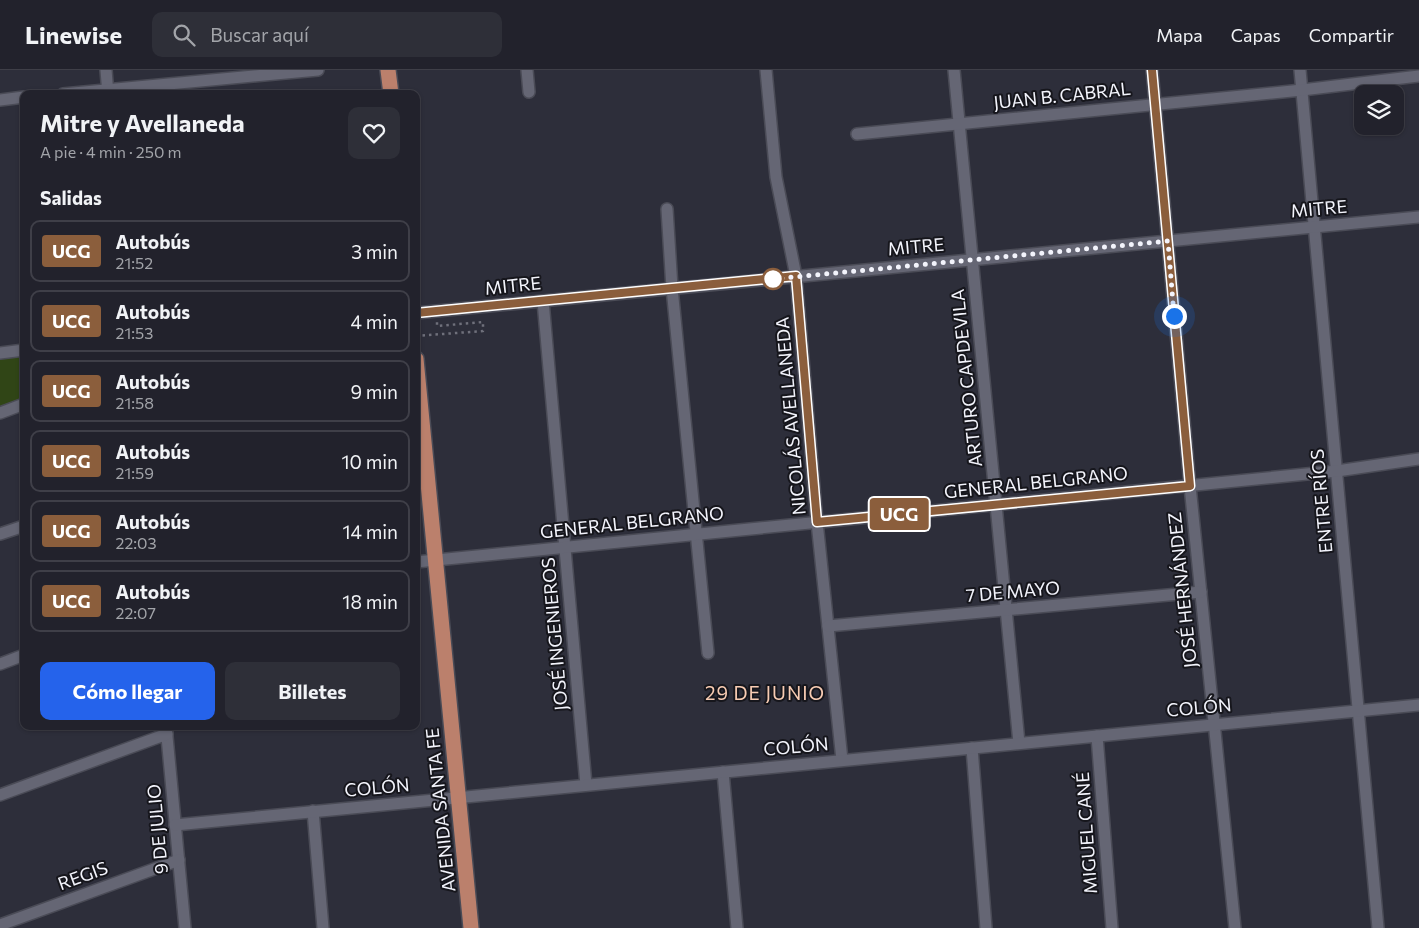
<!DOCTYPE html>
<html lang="es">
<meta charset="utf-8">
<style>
:root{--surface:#22222c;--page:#2e2f38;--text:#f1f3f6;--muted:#a2a4a9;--line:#3f3f48;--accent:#2563eb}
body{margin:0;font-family:Commissioner,sans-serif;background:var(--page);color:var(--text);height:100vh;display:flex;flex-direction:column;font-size:19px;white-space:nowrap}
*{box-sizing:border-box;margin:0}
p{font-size:16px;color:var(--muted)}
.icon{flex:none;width:28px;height:28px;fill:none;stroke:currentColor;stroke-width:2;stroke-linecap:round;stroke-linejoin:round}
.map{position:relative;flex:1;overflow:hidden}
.sheet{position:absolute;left:20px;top:20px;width:400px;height:640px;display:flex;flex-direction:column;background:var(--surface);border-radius:10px;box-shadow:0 1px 4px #0004,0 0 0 1px var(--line)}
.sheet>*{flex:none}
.badge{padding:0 10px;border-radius:4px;font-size:18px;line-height:32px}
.controls{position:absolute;left:1354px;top:15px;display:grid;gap:10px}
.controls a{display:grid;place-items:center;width:50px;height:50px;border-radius:10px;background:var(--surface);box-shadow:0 1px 4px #0004,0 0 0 1px var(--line);font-size:25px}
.you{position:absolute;width:25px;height:25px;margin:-12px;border:4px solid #fff;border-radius:50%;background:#1a73e8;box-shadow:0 0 0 8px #1a73e833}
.map>.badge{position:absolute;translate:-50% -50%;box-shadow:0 0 0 2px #fff}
h2{padding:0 20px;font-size:19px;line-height:45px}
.round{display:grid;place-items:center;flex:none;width:52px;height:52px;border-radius:10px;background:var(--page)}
.overview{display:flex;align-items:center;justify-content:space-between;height:85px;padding:0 20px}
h1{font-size:24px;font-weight:700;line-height:38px}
.action{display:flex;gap:10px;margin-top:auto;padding:10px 20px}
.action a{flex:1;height:58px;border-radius:10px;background:var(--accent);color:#fff;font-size:20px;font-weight:700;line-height:58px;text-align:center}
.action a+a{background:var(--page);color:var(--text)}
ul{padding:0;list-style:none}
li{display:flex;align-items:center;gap:15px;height:62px;margin:0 10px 8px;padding:0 10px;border:2px solid var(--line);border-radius:10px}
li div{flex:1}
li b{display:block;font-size:19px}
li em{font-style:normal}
li .badge{min-width:55px;font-weight:700;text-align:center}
header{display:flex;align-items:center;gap:30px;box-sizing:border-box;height:70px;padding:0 25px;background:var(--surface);border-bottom:1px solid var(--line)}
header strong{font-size:24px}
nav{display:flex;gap:28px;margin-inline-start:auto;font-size:18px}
.search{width:350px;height:45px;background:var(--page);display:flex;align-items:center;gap:12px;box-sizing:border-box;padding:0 18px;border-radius:10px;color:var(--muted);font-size:19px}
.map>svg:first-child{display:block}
</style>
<header>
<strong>Linewise</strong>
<div class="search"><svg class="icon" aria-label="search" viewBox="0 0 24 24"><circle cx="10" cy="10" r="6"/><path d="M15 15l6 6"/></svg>Buscar aquí</div>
<nav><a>Mapa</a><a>Capas</a><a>Compartir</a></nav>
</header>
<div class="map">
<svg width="1419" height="858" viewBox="0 0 1419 858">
<rect width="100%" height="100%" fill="#2d2e3a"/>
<!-- green -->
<polygon fill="#304516" points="24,280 24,334 0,343 0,283"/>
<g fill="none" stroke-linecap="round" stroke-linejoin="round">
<defs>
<g id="street">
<polyline points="106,0 108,24"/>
<polyline points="527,0 529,22"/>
<polyline points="766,0 776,107 796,206 817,452 842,690"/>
<polyline points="954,0 1019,673"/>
<polyline points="1152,0 1190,416 1235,858"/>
<polyline points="1300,0 1378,858"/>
<polyline points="63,24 318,0"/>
<polyline points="0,30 24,27"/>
<polyline points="857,64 1302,20 1419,6"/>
<polyline points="667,139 672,218 708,583"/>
<polyline points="543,231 586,715"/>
<polyline points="416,243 1419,147"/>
<polyline points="0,283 24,280"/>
<polyline points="0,343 24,334"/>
<polyline points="0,464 24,456"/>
<polyline points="416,492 1337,401 1419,389"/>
<polyline points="828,556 1201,522"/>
<polyline points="0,594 24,585"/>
<polyline points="166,656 185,858"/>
<polyline points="1097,666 1112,858"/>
<polyline points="972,678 986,858"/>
<polyline points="723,702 737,858"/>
<polyline points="0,725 167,664"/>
<polyline points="313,741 323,858"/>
<polyline points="175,755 1419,635"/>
<polyline points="0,855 179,790"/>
</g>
<g id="primary">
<polyline points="388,0 391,24"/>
<polyline points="416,289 471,858"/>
</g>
</defs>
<!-- street casing -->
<use href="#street" stroke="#4a4b56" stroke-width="14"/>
<!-- primary casing -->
<use href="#primary" stroke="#4a4b56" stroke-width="18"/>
<!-- path -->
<polyline stroke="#6f707b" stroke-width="2.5" stroke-dasharray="2.5 4" stroke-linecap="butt" points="416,266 483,261 483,252 437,256 437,251"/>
<!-- street -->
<use href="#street" stroke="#656674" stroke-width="11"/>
<!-- primary -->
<use href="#primary" stroke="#bb806c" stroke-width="15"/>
</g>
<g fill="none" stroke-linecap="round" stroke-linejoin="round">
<defs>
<polyline id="line" points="416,243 796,206 817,452 1190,416 1152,0"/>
</defs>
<!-- line casing -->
<use href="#line" stroke="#fff" stroke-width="11"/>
<!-- line -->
<use href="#line" stroke="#8b5e3c" stroke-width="8"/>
<!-- walk -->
<polyline stroke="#f3f4fc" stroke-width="5" stroke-dasharray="0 9" points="773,209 1168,171 1174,246"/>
</g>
<!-- markers -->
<circle fill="#fff" stroke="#8b5e3c" stroke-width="2.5" cx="773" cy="209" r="10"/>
<g text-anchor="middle" stroke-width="4" stroke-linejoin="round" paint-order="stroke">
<!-- street labels -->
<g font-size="18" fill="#f3f4fc" stroke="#16161c">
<text transform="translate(1062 26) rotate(-6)" y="6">JUAN B. CABRAL</text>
<text transform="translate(1319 139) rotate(-5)" y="6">MITRE</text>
<text transform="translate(916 177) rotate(-5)" y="6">MITRE</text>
<text transform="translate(513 216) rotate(-6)" y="6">MITRE</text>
<text transform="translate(967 308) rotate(-96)" y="6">ARTURO CAPDEVILA</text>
<text transform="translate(791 346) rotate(-95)" y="6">NICOLÁS AVELLANEDA</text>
<text transform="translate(1036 413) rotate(-6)" y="6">GENERAL BELGRANO</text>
<text transform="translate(1322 431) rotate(-95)" y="6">ENTRE RÍOS</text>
<text transform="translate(632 453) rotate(-6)" y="6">GENERAL BELGRANO</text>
<text transform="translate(1183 520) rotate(-96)" y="6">JOSÉ HERNÁNDEZ</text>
<text transform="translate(1013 522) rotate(-5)" y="6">7 DE MAYO</text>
<text transform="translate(555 564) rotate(-95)" y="6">JOSÉ INGENIEROS</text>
<text transform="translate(1199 638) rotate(-5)" y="6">COLÓN</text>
<text transform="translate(796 677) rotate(-5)" y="6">COLÓN</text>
<text transform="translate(377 718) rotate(-5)" y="6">COLÓN</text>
<text transform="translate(441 740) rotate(-96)" y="6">AVENIDA SANTA FE</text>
<text transform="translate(158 759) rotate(-95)" y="6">9 DE JULIO</text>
<text transform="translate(1087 763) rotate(-94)" y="6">MIGUEL CANÉ</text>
<text transform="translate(83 806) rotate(-20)" y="6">REGIS</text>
</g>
<!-- neighbourhood labels -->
<g font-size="19" letter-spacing="1" fill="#f8ccb3" stroke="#16161c">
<text x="765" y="630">29 DE JUNIO</text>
</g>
</g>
</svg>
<div class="controls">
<a><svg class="icon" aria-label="layers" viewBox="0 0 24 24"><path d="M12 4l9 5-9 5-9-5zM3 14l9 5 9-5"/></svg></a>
</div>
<div class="you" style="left:1174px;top:246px"></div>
<b class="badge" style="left:899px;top:444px;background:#8b5e3c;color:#fff">UCG</b>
<section class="sheet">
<div class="overview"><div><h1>Mitre y Avellaneda</h1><p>A pie · 4 min · 250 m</p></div><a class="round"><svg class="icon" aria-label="heart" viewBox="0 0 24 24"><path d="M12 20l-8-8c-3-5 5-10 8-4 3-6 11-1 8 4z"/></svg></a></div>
<h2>Salidas</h2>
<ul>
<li><span class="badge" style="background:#8b5e3c;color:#fff">UCG</span><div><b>Autobús</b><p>21:52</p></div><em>3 min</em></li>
<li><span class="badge" style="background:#8b5e3c;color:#fff">UCG</span><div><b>Autobús</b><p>21:53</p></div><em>4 min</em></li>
<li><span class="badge" style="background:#8b5e3c;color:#fff">UCG</span><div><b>Autobús</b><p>21:58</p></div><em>9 min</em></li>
<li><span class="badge" style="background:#8b5e3c;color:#fff">UCG</span><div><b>Autobús</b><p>21:59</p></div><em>10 min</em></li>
<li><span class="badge" style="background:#8b5e3c;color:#fff">UCG</span><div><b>Autobús</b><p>22:03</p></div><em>14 min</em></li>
<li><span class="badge" style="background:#8b5e3c;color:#fff">UCG</span><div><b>Autobús</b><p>22:07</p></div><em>18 min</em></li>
</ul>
<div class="action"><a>Cómo llegar</a><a>Billetes</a></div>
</section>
</div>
